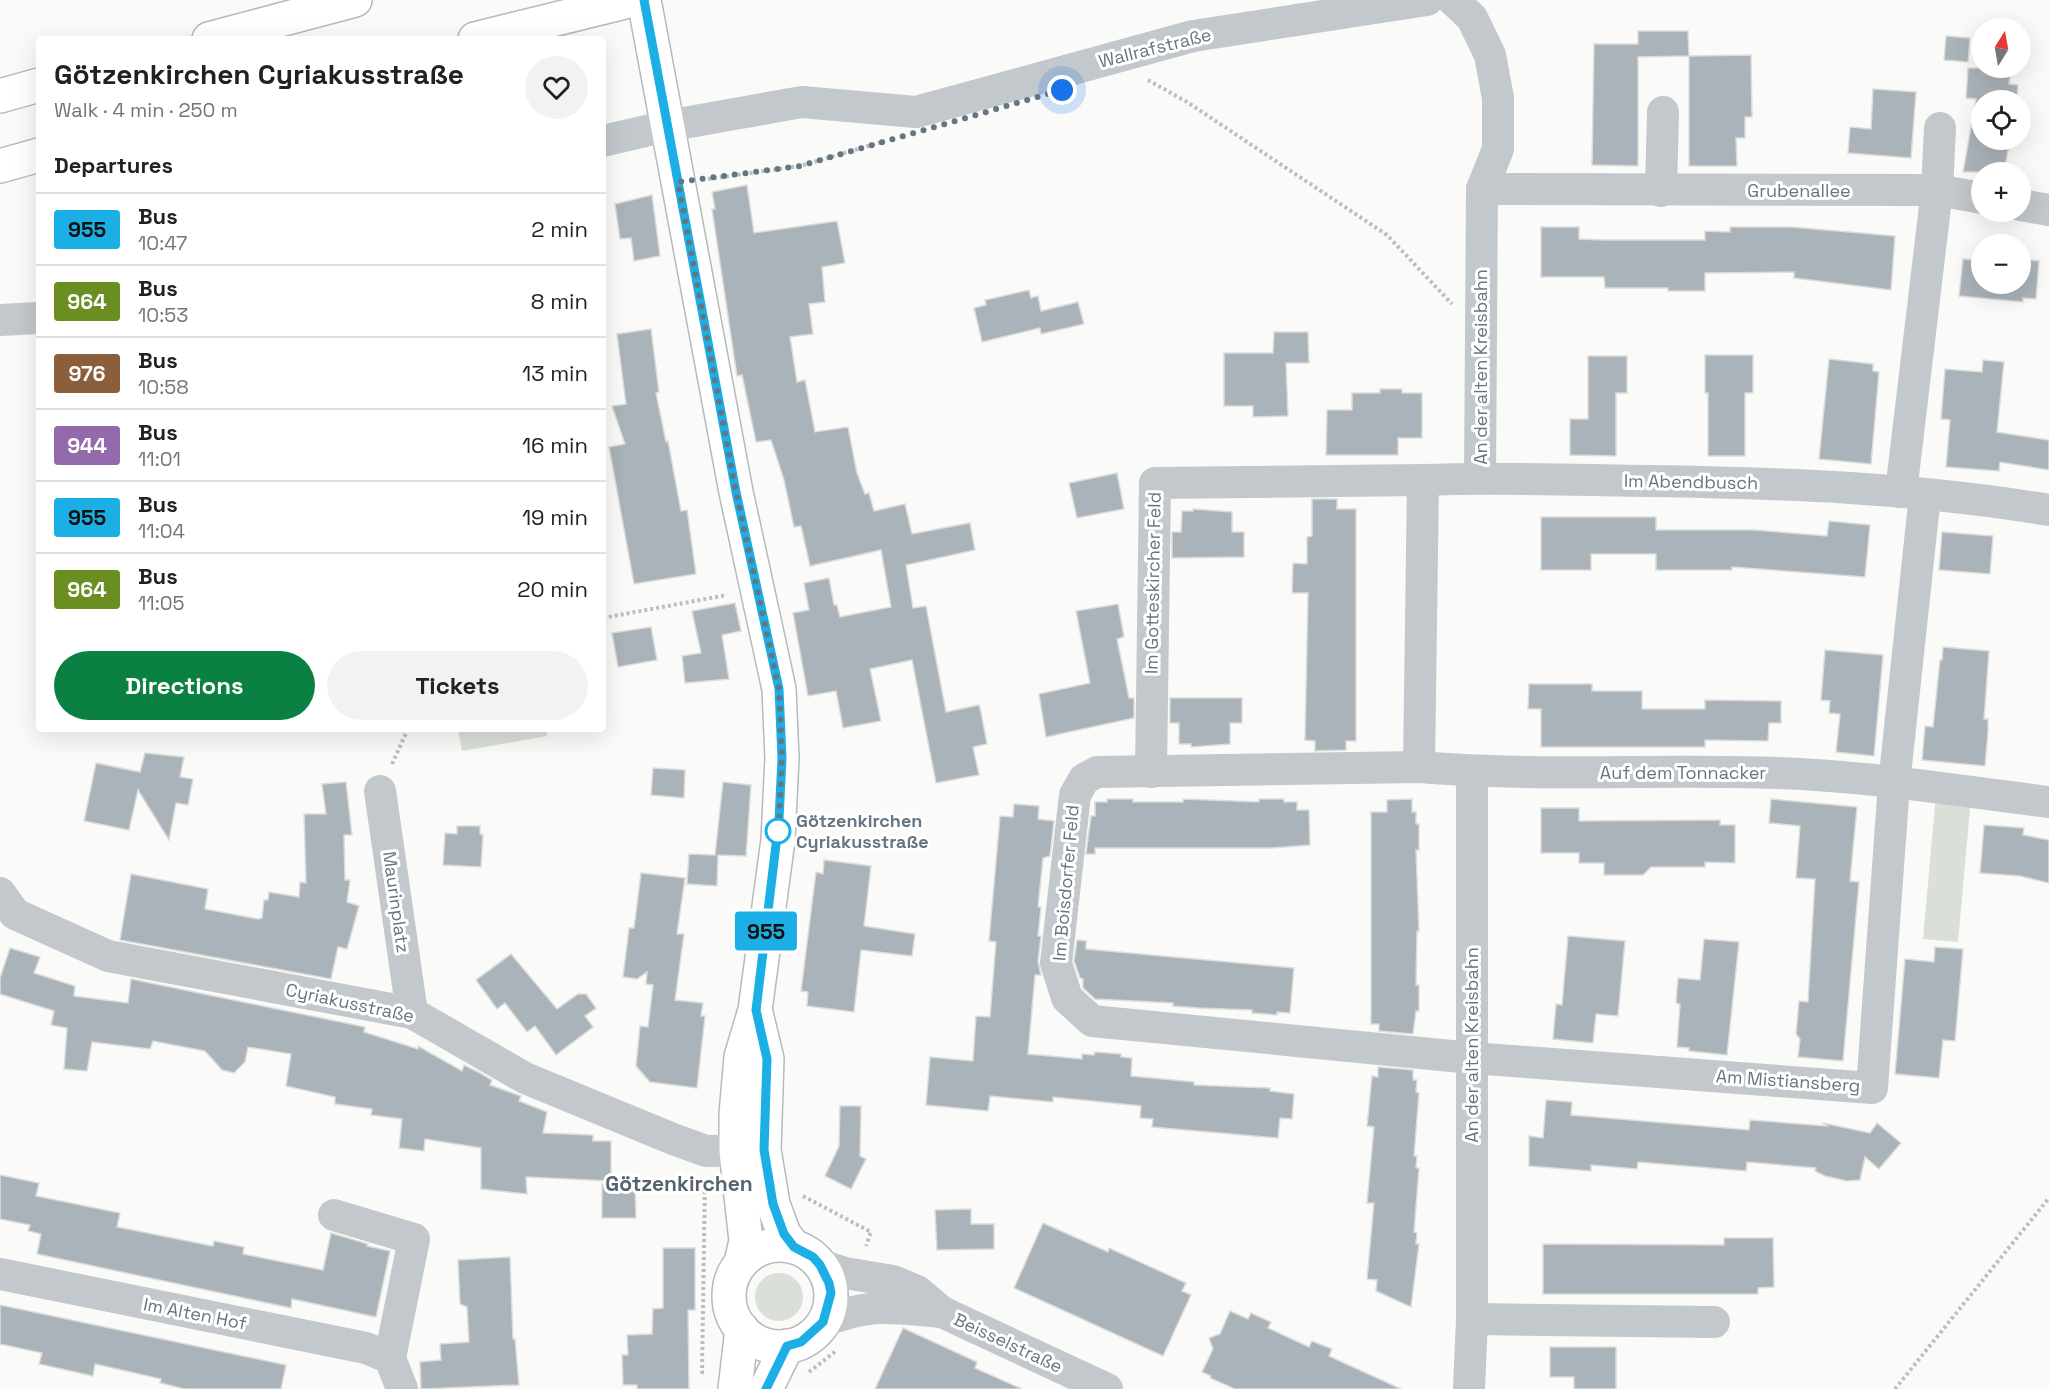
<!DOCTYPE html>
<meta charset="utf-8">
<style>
:root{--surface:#fff;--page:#f2f2f2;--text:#202124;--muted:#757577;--line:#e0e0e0;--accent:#0b8043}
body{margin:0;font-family:"Space Grotesk",sans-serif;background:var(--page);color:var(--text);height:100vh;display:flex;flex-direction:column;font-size:22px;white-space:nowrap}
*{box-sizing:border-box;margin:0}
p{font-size:20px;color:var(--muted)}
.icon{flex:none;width:33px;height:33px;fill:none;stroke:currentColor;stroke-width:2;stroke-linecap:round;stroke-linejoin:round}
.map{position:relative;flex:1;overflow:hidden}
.details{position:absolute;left:36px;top:36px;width:570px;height:696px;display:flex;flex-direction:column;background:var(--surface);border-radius:6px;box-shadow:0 6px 24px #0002}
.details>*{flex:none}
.badge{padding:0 12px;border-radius:4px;font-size:21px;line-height:39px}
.needle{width:39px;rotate:11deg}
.fabs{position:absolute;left:1971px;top:18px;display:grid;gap:12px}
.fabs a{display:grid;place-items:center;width:60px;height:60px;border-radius:50%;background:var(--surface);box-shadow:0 6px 24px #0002;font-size:30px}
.you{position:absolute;width:30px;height:30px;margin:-15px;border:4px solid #fff;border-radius:50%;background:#1a73e8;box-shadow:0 0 0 9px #1a73e833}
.map>.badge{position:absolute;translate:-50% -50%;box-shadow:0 0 0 3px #fff}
h2{padding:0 18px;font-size:22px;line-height:54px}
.round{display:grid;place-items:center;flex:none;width:63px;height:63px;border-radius:32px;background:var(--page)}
.summary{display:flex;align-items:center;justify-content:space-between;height:102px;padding:0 18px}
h1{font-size:28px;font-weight:700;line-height:45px}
.primary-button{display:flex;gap:12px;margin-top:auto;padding:12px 18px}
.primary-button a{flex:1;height:69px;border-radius:36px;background:var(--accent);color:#fff;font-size:24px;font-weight:700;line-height:69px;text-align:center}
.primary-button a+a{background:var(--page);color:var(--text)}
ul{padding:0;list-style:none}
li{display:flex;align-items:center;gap:18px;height:72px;padding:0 18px;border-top:2px solid var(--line)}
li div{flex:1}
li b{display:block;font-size:22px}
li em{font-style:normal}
li .badge{min-width:66px;font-weight:700;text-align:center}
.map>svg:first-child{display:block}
</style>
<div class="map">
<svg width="2049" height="1389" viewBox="0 0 2049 1389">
<rect width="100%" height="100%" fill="#fafaf8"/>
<!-- green -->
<g fill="#dadfd7">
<polygon points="458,729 546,729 547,736 462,751"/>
<polygon points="1936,795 1971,798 1958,942 1923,939"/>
<circle cx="779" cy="1297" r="24"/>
</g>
<!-- building -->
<g fill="#aab3b9" stroke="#dcdcda" stroke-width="1.5">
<polygon points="1638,31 1688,31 1689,56 1638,57 1638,166 1592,165 1594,44 1638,44"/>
<polygon points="1946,36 1970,38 1968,62 1944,60"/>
<polygon points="1751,55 1752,117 1745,117 1745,138 1736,138 1737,166 1689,166 1689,56"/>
<polygon points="1968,68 2011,68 2009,84 2018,85 2017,100 1982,100 1982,140 2010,140 2004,172 1963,172 1976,99 1966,98"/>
<polygon points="1873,89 1916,92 1911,158 1848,153 1850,127 1871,129"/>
<polygon points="747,185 754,233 837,221 845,263 822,267 825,302 809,304 813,334 790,337 797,382 805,380 815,432 848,427 857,473 865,494 869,493 874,511 905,504 912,534 970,523 975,550 906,565 913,608 926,606 946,712 979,705 981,712 987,744 973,747 979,775 936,783 912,660 870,669 881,721 843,728 836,691 808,696 793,613 809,610 804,583 829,578 834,605 837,605 840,617 891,607 881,550 810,566 801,526 794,527 784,480 771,440 756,442 742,375 737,376 712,209 715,209 712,192"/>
<polygon points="652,195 660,256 634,261 631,238 620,239 615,204"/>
<polygon points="1541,227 1579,227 1579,239 1604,240 1705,240 1705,231 1730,232 1730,227 1791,227 1895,236 1891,290 1794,278 1794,272 1705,273 1705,291 1668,291 1668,288 1605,288 1604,277 1541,277"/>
<polygon points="1975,256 1982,256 1982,284 2020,284 2020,259 2039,261 2036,299 2023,298 2023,302 1959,296 1963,259 1975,260"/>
<polygon points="1029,290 1031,298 1038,296 1041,311 1078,302 1084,324 1041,334 1040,328 982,342 974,308 986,305 985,300"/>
<polygon points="651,329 659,392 656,393 666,442 668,441 681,511 687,510 696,574 634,584 609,447 625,444 612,406 626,404 617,334"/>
<polygon points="1274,332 1308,332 1309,363 1286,363 1288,416 1253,417 1253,406 1224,406 1224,353 1273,353"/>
<polygon points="1705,355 1753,355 1753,393 1745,393 1745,456 1708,456 1708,393 1705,393"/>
<polygon points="1588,356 1627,356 1627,393 1616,393 1616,456 1570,455 1570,419 1588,419"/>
<polygon points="1829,359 1873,364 1873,371 1879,372 1871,464 1819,459"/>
<polygon points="1983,360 2004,362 1997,432 2049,440 2049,470 2000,462 1999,471 1946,467 1950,420 1941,419 1945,369 1982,372"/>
<polygon points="1380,389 1402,389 1402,393 1422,393 1422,438 1398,438 1398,455 1326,455 1327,410 1352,410 1352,393 1380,393"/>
<polygon points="1117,473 1124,509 1077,518 1069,483"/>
<polygon points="1312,499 1337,499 1337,509 1356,509 1356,741 1346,741 1346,750 1315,751 1315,741 1305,740 1308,593 1292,593 1293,563 1307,564 1307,537 1312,536"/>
<polygon points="1193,509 1232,512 1232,532 1244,532 1244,557 1172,558 1172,532 1181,532 1182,511 1193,511"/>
<polygon points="1541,517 1656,517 1656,530 1755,530 1827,536 1829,521 1870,525 1865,577 1732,567 1732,570 1656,570 1656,554 1591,554 1591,570 1541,570"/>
<polygon points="1942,532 1993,536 1990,574 1939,570"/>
<polygon points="735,603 741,631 722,635 729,679 685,683 682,656 701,653 692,611"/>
<polygon points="1118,604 1124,637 1117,639 1129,698 1134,698 1134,718 1046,737 1039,694 1090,683 1076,611"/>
<polygon points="651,627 657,660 618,667 612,633"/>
<polygon points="1943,647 1989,651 1984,719 1988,719 1988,732 1985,766 1922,760 1925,726 1933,727 1940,660 1942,660"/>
<polygon points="1825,650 1883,655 1874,756 1836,752 1840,714 1829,713 1830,701 1821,700"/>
<polygon points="1529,684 1592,684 1592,691 1642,691 1642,709 1705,709 1705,700 1781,701 1781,723 1769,723 1768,741 1705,740 1705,747 1541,747 1541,709 1528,709"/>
<polygon points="1170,698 1242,698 1242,723 1230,723 1230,744 1191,747 1191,744 1179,744 1179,723 1170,723"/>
<polygon points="145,753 184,757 180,777 193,779 188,805 176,803 169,840 138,790 129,830 84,821 96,763 140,772"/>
<polygon points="653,768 685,770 684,798 651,795"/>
<polygon points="346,782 352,835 344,835 345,880 350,880 347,902 359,906 347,949 338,947 331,979 120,940 131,874 208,889 205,909 258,919 262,918 264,900 268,900 269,892 299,897 300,882 306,883 304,814 326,814 322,784"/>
<polygon points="723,782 751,785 746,856 718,855 717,886 687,884 689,854 715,855"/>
<polygon points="1107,799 1133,799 1133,802 1183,802 1183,799 1259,802 1259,799 1284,799 1284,802 1297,802 1297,810 1309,810 1310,845 1272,848 1095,848 1095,854 1086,854 1091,816 1095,816 1095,802 1107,802"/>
<polygon points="1412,799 1412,812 1416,812 1416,824 1419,824 1419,850 1416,850 1419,931 1417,931 1416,985 1419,985 1419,1011 1416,1011 1413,1034 1379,1031 1379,1024 1371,1024 1371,812 1387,812 1387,800"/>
<polygon points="1771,799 1857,807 1850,881 1859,882 1843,1061 1798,1057 1800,1039 1796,1034 1799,1001 1808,1002 1815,879 1796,878 1800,826 1769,823"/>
<polygon points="1014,804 1039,806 1038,819 1054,821 1050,856 1043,858 1038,907 1041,907 1038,936 1041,936 1038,961 1041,975 1035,975 1028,1054 1082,1059 1082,1054 1094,1055 1095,1052 1121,1054 1121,1057 1132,1058 1131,1076 1194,1082 1194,1085 1270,1088 1270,1091 1294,1094 1292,1119 1280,1118 1278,1138 1152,1127 1153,1119 1140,1118 1141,1106 1053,1097 1053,1102 990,1096 988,1111 926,1105 930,1057 973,1061 976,1016 990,1017 996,942 989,941 1000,816 1013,817"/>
<polygon points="1541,808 1579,808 1579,821 1720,820 1720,825 1735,825 1735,863 1705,862 1705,867 1651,867 1643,875 1604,875 1604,863 1579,863 1579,853 1541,853"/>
<polygon points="1984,825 2024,828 2023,835 2049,840 2049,883 2020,876 1980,873"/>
<polygon points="457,826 480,826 480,834 483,835 481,867 443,865 445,833 457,834"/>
<polygon points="824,860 871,866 864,926 915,934 912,956 861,950 854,1012 807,1006 808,992 801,991 816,872 823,874"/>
<polygon points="641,873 685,878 677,934 684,934 675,1000 703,1003 701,1016 705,1016 697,1088 650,1082 636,1066 640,1026 648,1027 653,985 646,984 647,972 637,979 623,977 629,928 634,928"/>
<polygon points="1568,936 1625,941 1618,1016 1596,1014 1593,1043 1553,1039 1556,1004 1562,1005"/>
<polygon points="1704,939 1739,942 1727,1055 1689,1051 1689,1048 1677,1047 1680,1004 1676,1003 1678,978 1700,980"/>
<polygon points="1077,940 1086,941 1086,949 1294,968 1290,1013 1277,1012 1277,1015 1252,1013 1252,1010 1198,1008 1173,1006 1173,1003 1095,999 1083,988 1083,979 1080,978 1074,961"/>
<polygon points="1935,947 1963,949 1955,1041 1943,1040 1939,1078 1895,1074 1905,959 1934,962"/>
<polygon points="10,948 40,957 34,973 75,986 74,996 128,1003 131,979 365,1027 364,1032 418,1049 418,1046 462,1071 464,1065 480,1073 492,1080 490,1085 521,1096 519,1101 547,1112 543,1133 593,1135 593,1141 611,1141 611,1181 526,1177 527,1194 481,1189 481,1148 425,1139 424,1151 399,1148 402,1119 371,1115 372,1109 335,1104 335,1097 286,1086 291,1054 248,1047 245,1062 234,1073 222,1070 205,1051 153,1041 150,1049 92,1042 87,1071 64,1069 67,1028 51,1025 54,1011 0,994 0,978"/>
<polygon points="511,954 557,1009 578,994 586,994 596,1008 585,1016 593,1027 556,1055 535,1026 527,1032 505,1003 497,1009 476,980"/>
<polygon points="1378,1067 1413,1070 1413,1080 1417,1080 1416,1092 1419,1093 1414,1156 1417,1156 1416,1168 1419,1168 1414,1232 1417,1233 1416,1244 1419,1244 1411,1307 1376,1291 1377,1280 1367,1279 1374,1203 1367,1203 1374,1127 1367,1126 1372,1076 1378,1077"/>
<polygon points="1546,1100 1572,1102 1571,1115 1749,1130 1750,1120 1827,1126 1823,1123 1870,1133 1877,1123 1901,1143 1879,1169 1865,1157 1860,1180 1847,1181 1825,1176 1815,1171 1816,1168 1747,1162 1746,1171 1638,1162 1637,1169 1591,1165 1591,1171 1529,1166 1529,1136 1543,1138"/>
<polygon points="840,1106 861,1106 860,1156 866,1159 851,1189 825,1176 839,1146"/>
<polygon points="0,1175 39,1183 36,1196 120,1213 117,1227 213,1246 214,1241 244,1247 243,1254 323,1270 331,1233 368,1244 367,1246 390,1251 376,1317 292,1299 291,1308 37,1254 41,1234 28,1231 30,1225 0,1219"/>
<polygon points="602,1184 635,1184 636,1218 602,1218"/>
<polygon points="971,1209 971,1224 994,1224 994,1249 937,1250 935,1210"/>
<polygon points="1043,1223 1108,1252 1109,1248 1186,1283 1182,1291 1191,1295 1163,1356 1014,1288"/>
<polygon points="1724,1238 1773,1238 1774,1287 1758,1288 1758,1294 1543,1294 1543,1244 1724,1245"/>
<polygon points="663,1248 695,1248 695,1310 688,1310 689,1389 637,1389 637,1385 623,1385 622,1355 628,1355 627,1335 652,1334 653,1309 663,1308"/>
<polygon points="510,1257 513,1339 515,1339 519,1385 421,1389 420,1362 441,1360 440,1344 469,1342 467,1307 460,1304 458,1260"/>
<polygon points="0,1305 286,1365 281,1389 185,1389 160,1383 161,1379 95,1364 93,1376 39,1364 42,1353 0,1344"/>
<polygon points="1230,1311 1248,1319 1251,1313 1271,1322 1268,1328 1309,1347 1312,1341 1332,1349 1329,1356 1401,1389 1235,1389 1210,1378 1211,1376 1202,1372 1213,1349 1209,1338 1220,1334"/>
<polygon points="903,1328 977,1362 975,1368 1022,1389 875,1389"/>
<polygon points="1550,1347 1616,1347 1616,1389 1574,1389 1574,1377 1550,1377"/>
</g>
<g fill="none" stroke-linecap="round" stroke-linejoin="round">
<defs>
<g id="major">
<polyline points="644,0 736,492 779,689 782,758 778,840 755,1010 741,1057 736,1114 736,1151 746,1241 741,1263"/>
<polyline points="756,1013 767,1059 764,1150 773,1204 784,1234 794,1247"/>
<circle cx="780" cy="1296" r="51"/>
<polyline points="735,1389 742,1329"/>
<polyline points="766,1389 787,1346"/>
</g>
<g id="highway">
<polyline points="209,39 355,0"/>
<polyline points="475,39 633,0"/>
<polyline points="0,96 39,85"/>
<polyline points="0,166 39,155"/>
</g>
</defs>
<!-- major casing -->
<use href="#major" stroke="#b5babe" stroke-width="36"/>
<!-- highway casing -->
<use href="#highway" stroke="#b4b9bd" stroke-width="36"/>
<!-- path -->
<g stroke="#bbbfc2" stroke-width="4" stroke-dasharray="3 3" stroke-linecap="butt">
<polyline points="1148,80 1187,102 1387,235 1452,304"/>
<polyline points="708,179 800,166 885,141"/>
<polyline points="603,618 727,595"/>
<polyline points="392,764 408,729"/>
<polyline points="705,1179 702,1372 706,1373"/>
<polyline points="803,1196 871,1232 866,1246"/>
<polyline points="809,1372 836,1351"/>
<polyline points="1895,1389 2049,1198"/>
</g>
<!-- minor -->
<g stroke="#c3c8cc" stroke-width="32">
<polyline points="1453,0 1472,18 1490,55 1498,98 1498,149 1482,189 1480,478"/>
<polyline points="603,141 667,126 802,102 916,112 1193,36 1427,0"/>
<polyline points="1482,189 1937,190 1982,198"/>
<polyline points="1661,191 1663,112"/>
<polyline points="2020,205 2049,210"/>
<polyline points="0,320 39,318"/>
<polyline points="1901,492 1937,190 1940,128"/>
<path d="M1925,495L1894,784L1872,1088L1472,1058L1092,1021L1067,998L1056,963L1075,795L1084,779L1097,772L1419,767C1539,777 1659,769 1778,773C1868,776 1959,791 2049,802"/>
<path d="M1419,767L1423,480C1499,477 1574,480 1650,481C1784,483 1917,488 2049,510"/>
<polyline points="1151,772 1155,483 1423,480"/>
<polyline points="380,791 412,1013"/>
<polyline points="0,893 15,914 108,956 412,1013 525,1078 673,1139 706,1151 763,1150"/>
<polyline points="334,1215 414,1239 390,1358"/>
<polyline points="820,1265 845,1273 893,1281 917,1291 942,1312 1107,1389"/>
<polyline points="0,1274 366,1348 390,1358 402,1389"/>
<polyline points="1472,1319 1714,1322"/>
<path d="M823,1322C870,1302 893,1308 942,1312"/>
<polyline points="1469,1389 1472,1319 1472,772"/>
</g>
<!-- major -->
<use href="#major" stroke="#fff" stroke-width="33"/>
<!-- highway -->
<use href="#highway" stroke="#fff" stroke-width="33"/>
</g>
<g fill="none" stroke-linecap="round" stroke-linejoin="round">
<defs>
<polyline id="line" points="644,0 736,492 779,689 782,758 779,820 756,1010 767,1059 764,1150 773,1204 784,1234 794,1247 813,1257 820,1265 829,1283 831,1293 823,1322 801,1342 787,1346 766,1389"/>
</defs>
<!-- line casing -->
<use href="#line" stroke="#fff" stroke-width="14"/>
<!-- line -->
<use href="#line" stroke="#1cafe6" stroke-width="9"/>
<!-- walk -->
<polyline stroke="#657683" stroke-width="6" stroke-dasharray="0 10.8" points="778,831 778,840 782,758 779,689 736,492 678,182 800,166 1062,90"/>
</g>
<!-- markers -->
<circle fill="#fff" stroke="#1cafe6" stroke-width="3" cx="778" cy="831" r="12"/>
<g text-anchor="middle" stroke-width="6" stroke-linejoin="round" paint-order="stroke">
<!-- street labels -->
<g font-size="18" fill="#657683" stroke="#fff">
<text transform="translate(1155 48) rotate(-14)" y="6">Wallrafstraße</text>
<text x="1799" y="197">Grubenallee</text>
<text transform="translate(1481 367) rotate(-90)" y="6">An der alten Kreisbahn</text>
<text transform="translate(1691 482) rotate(1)" y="6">Im Abendbusch</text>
<text transform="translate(1153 583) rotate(-89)" y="6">Im Gotteskircher Feld</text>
<text x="1683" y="779">Auf dem Tonnacker</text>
<text transform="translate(1066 883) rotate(-85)" y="6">Im Boisdorfer Feld</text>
<text transform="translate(396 902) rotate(82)" y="6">Maurinplatz</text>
<text transform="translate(350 1003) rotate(12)" y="6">Cyriakusstraße</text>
<text transform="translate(1472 1045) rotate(-90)" y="6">An der alten Kreisbahn</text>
<text transform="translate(1788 1081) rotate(4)" y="6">Am Mistiansberg</text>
<text transform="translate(195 1314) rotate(11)" y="6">Im Alten Hof</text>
<text transform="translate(1008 1343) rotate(25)" y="6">Beisselstraße</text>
</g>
<!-- stop labels -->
<g font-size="18" font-weight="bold" fill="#657683" stroke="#fff" text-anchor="start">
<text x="796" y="827">Götzenkirchen<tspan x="796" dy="21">Cyriakusstraße</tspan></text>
</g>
<!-- quarter labels -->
<g font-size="21" font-weight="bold" fill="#57646e" stroke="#fff">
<text x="679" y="1191">Götzenkirchen</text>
</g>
</g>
</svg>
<div class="fabs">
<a><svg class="needle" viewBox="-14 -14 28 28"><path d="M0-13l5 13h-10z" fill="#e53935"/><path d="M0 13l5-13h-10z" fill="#757577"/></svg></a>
<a><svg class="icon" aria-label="locate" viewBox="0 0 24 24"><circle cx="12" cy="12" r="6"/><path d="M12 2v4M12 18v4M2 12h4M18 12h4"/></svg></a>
<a>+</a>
<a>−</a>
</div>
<div class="you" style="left:1062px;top:90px"></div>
<b class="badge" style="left:766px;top:931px;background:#1cafe6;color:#111">955</b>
<section class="details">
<div class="summary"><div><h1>Götzenkirchen Cyriakusstraße</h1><p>Walk · 4 min · 250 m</p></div><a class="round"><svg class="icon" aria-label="heart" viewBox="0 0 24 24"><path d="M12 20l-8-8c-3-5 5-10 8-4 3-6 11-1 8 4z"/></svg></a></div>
<h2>Departures</h2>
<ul>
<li><span class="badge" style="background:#1cafe6;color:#111">955</span><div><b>Bus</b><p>10:47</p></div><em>2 min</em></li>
<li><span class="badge" style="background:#6b8e23;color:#fff">964</span><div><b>Bus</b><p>10:53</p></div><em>8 min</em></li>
<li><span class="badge" style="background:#8b5e3c;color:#fff">976</span><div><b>Bus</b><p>10:58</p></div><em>13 min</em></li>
<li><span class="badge" style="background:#936aab;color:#fff">944</span><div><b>Bus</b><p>11:01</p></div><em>16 min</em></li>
<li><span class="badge" style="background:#1cafe6;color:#111">955</span><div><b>Bus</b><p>11:04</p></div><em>19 min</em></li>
<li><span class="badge" style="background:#6b8e23;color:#fff">964</span><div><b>Bus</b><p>11:05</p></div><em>20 min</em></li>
</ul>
<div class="primary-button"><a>Directions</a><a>Tickets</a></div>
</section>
</div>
